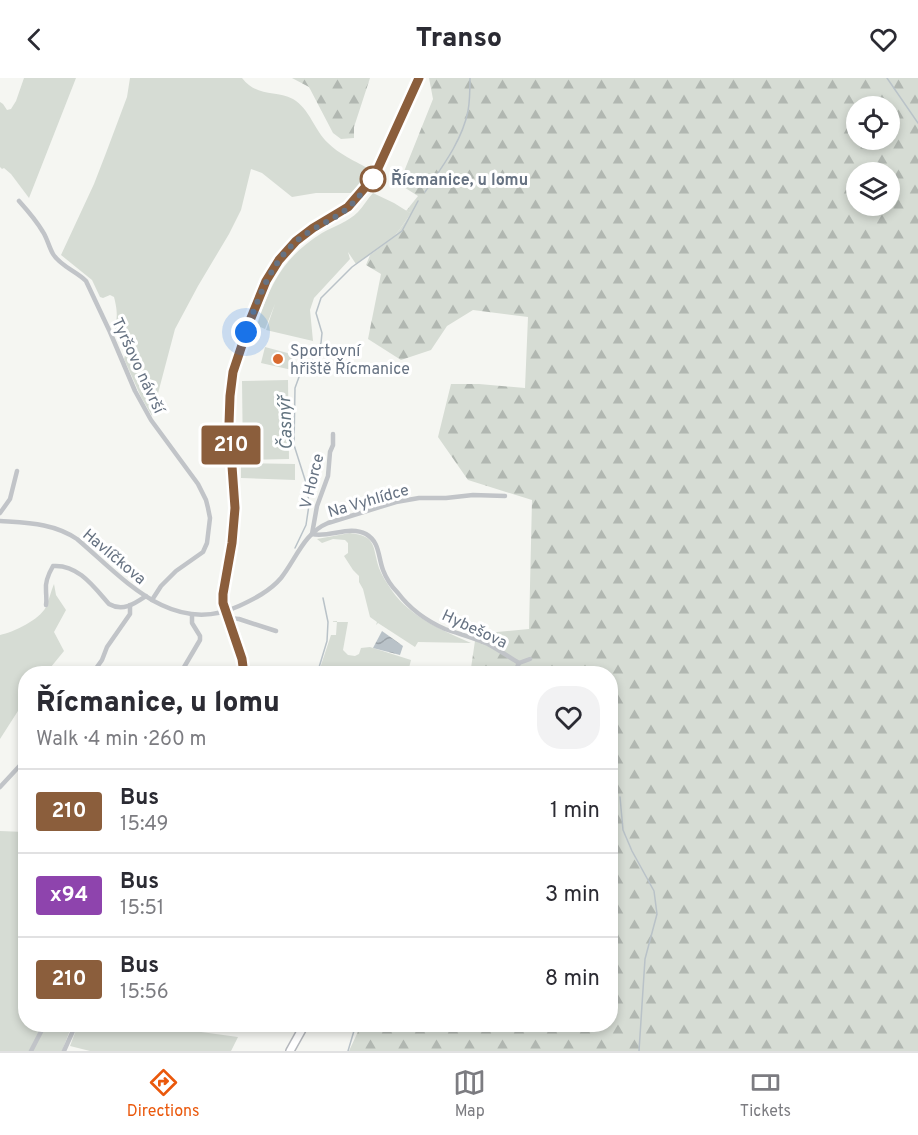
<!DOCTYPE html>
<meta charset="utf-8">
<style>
:root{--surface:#fff;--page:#f2f2f3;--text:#2b2b33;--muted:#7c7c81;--line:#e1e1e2;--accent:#ea580c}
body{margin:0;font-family:Overpass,sans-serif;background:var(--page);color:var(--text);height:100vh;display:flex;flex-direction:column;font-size:22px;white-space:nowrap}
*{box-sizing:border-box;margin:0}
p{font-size:20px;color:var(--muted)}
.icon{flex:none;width:33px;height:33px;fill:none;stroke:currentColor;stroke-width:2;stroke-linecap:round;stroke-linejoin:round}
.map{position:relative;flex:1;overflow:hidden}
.drawer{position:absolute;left:18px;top:588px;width:600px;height:366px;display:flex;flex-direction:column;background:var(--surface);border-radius:24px;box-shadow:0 3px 9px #0003}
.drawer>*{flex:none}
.badge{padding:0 12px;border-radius:4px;font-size:21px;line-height:39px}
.controls{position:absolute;left:846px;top:18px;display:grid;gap:12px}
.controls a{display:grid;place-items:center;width:54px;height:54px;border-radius:50%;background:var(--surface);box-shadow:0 3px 9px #0003;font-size:30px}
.you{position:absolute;width:30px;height:30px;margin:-15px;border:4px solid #fff;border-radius:50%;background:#1a73e8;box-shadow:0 0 0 9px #1a73e833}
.map>.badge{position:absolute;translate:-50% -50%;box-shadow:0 0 0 3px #fff}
.round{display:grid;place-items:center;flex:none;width:63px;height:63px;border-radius:24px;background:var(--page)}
.headline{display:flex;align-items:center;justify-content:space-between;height:102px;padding:0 18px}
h1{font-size:28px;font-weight:800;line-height:45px}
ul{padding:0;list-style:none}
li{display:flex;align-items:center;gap:18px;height:84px;padding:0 18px;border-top:2px solid var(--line)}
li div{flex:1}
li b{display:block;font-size:22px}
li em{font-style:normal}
li .badge{min-width:66px;font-weight:700;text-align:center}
header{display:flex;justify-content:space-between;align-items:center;height:78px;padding:0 18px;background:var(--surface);font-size:27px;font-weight:800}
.dock{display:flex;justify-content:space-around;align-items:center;height:84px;border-top:2px solid var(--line);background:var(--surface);font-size:16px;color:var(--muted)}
.dock a{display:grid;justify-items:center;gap:3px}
.dock .on{color:var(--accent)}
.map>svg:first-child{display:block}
</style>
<header><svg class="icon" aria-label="back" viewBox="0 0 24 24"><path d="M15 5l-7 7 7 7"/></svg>Transo<svg class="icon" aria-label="heart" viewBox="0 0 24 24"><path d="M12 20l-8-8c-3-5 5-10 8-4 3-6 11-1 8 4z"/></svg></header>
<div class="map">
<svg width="918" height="973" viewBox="0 0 918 973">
<defs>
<pattern id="forest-firs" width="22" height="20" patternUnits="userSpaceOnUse" patternTransform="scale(1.5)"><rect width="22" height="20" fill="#d6dcd4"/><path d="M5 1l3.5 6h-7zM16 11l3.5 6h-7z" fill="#b1b7b1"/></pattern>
<pattern id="water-waves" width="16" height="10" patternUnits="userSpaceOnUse" patternTransform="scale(1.5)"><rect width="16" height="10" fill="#b9c2c8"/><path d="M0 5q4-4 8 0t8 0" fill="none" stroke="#9aa2a8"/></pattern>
</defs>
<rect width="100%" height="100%" fill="#f5f6f2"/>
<!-- grass -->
<g fill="#d6dcd4">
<polygon points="24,0 76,0 29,120 11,96 4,90 2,91 0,89 0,24 3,26 7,32 11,31 16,23"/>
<path d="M130,0H242C258,20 275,12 293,21C310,31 314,52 328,65C333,70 340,75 347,79C355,84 364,87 371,93L369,99L360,111L355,115H316L292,119L262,95L251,91L241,132L229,156L198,208L175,251L152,338L141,319L124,281L127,270L120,257L115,254C117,238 118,235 114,219L110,217L103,220L100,219L92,202L61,177L94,106L106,75L127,19Z"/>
<path d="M373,115L394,125L410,135V137L394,159L356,186L348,174L350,181L314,220L310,232L313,263L266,252L275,226L265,251L258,248V244C271,204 285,178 322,155C334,148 348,144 358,134C364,128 367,121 373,115Z"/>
<polygon points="265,269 295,277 292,292 261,285"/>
<polygon points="288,302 289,381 243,382 242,303"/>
<polygon points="241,385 295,386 295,402 241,400"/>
<path d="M350,455C377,458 372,468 379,490C383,500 390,510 396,518C415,541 444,553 471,565L418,564L415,569L378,545L376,547L377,544L370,539L363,511L359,504V498L353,492L344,478L348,475V465L345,462L333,461L322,465L317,461Z"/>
<path d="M54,506L56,517L66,532L54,554L64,573L46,595L26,596L25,622L0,661V557C14,554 39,542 46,529C49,522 51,513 54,506Z"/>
<polygon points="332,543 348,544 343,572 348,577 355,578 359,576 361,570 370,569 411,582 409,590 412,595 318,596 331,557 336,557 337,543"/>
<polygon points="0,753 25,754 26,946 72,947 62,973 0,973"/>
<polygon points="78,947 158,947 179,951 238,959 231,973 90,973 70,968"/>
</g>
<!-- forest -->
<g fill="url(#forest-firs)" fill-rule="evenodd">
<polygon points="292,0 370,0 354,49 354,60 341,61 333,55 309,9"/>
<path d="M429,0H918V973H349L361,947L610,946V596H516L514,593L471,590L476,556L529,551L532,422L468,402L438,359L451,306H479L525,310L528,239L473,232L447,248L431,272L401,282L368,261L381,196L366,187L370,177L394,159L410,137V135L406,133L418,118L399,106L433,21ZM856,28H890V62H856ZM856,94H890V128H856Z"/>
</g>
<!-- water -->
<polygon fill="url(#water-waves)" points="382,553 403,568 400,577 373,570"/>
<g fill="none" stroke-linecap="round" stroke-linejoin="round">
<!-- stream -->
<g stroke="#b9c2c8" stroke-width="1.5">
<polyline points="887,0 918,45"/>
<path d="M425,114C442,89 462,63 468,33C470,22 470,11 470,0"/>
<polyline points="295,470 306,447 309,427 307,408 294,367 295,310 299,299 311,284 321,265 322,255 316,235 321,220 352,189 402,153 418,123"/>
<polyline points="317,596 327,563 328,544 323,520"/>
<polyline points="620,719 623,752 632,773 654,813 657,836 645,881 639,973"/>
<polyline points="348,973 356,946"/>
</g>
<defs>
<g id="secondary">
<path d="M244,596L242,581L223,525C223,494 235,462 235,430C236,397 229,364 229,330C229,302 239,277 248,251C256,228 263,204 277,184C287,171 300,159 314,150C326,143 339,138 349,129C360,119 370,106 378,93L419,0"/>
<polyline points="290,973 305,946"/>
</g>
</defs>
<!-- secondary casing -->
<use href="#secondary" stroke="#b4b7bc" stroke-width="10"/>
<!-- street -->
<g stroke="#c1c4c8" stroke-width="4.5">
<path d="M19,123C28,133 36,142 43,154C47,160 49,169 53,176C60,188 76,193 86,203L110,254L135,313L151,342L198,406L206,422L208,430L210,440L207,465L203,474L176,493L161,508L152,522"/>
<polyline points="0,435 10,421 17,393"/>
<path d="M0,443C28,445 53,445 77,461C124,501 172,559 239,528C254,521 270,513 281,500C296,481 304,455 328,445L396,424L419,420H446L473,417L505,418"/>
<path d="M312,456C330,460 349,447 366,456C380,464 378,479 383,492C386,500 392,509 398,515C410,531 427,543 445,551C459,556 474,560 488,566C499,572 509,579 519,585L530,581"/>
<polyline points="312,456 317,428 328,398 330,374 333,367 333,356"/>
<path d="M46,527C47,521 46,518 46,512C45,504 49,495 53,488C78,486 94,509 109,526C123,534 134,526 146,518"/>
<polyline points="228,540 239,541 276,553"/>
<polyline points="92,596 102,582 107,569 130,536 130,527"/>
<polyline points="180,596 200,562 200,558 192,545 192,537"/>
<polyline points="514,596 519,585"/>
<polyline points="0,709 26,681"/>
<polyline points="31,973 45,946"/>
<polyline points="64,973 76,946"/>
</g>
<!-- secondary -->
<use href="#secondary" stroke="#fff" stroke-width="7"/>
</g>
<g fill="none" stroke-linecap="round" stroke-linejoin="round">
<defs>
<polyline id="line" points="244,596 242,581 223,525 223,516 232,465 235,430 229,346 230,318 233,294 251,240 266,203 279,182 296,163 313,150 348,129 374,99 419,0"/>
</defs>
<!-- line casing -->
<use href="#line" stroke="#fff" stroke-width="14"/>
<!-- line -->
<use href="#line" stroke="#8b5e3c" stroke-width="9"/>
<!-- walk -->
<path stroke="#667282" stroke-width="6" stroke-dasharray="0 10.8" d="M246,254C258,221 270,185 298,162C313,149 334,142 349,129C358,121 365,110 373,101"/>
</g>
<!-- markers -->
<circle fill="#fff" stroke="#8b5e3c" stroke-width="3" cx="373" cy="101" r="12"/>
<circle fill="#d96a2f" stroke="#fff" stroke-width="2" cx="278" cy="281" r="6"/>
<g text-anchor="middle" stroke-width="6" stroke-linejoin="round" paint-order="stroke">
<!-- stop labels -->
<g font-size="16" font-weight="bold" fill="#667282" stroke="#fff" text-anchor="start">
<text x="391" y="107">Řícmanice, u lomu</text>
</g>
<!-- poi labels -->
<g font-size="16" fill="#667282" stroke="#fff" text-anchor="start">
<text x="290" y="278">Sportovní<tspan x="290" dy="18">hřiště Řícmanice</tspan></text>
</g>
<!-- street labels -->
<g font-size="16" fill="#667282" stroke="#fff">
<text transform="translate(139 287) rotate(65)" y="6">Tyršovo návrší</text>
<text transform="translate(311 403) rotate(-76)" y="6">V Horce</text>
<text transform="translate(368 422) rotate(-16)" y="6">Na Vyhlídce</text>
<text transform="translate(115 478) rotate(40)" y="6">Havlíčkova</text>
<text transform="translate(475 550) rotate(25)" y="6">Hybešova</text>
</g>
<!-- water labels -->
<g font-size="18" font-style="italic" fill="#62737f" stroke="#fff">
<text transform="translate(285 345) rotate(-92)" y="6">Časnýř</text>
</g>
</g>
</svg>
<div class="controls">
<a><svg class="icon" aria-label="locate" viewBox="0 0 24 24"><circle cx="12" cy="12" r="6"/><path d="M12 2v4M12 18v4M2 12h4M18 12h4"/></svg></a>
<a><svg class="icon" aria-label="layers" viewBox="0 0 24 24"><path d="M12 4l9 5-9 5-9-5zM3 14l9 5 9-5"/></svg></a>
</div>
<div class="you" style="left:246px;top:254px"></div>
<b class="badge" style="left:231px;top:367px;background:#8b5e3c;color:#fff">210</b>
<section class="drawer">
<div class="headline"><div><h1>Řícmanice, u lomu</h1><p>Walk · 4 min · 260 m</p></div><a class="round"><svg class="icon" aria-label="heart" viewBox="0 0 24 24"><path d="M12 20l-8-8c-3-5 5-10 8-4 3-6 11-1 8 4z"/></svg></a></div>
<ul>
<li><span class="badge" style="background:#8b5e3c;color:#fff">210</span><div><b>Bus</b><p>15:49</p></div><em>1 min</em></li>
<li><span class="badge" style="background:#8e44ad;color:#fff">x94</span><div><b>Bus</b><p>15:51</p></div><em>3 min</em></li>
<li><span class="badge" style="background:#8b5e3c;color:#fff">210</span><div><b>Bus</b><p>15:56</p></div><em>8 min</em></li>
</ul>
</section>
</div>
<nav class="dock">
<a class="on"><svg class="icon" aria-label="directions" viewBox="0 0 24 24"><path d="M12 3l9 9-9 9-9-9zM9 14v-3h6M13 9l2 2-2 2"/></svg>Directions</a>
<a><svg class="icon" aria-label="map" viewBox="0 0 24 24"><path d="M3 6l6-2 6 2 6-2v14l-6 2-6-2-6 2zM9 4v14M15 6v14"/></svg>Map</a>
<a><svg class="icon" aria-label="tickets" viewBox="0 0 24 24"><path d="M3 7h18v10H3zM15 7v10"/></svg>Tickets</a>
</nav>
